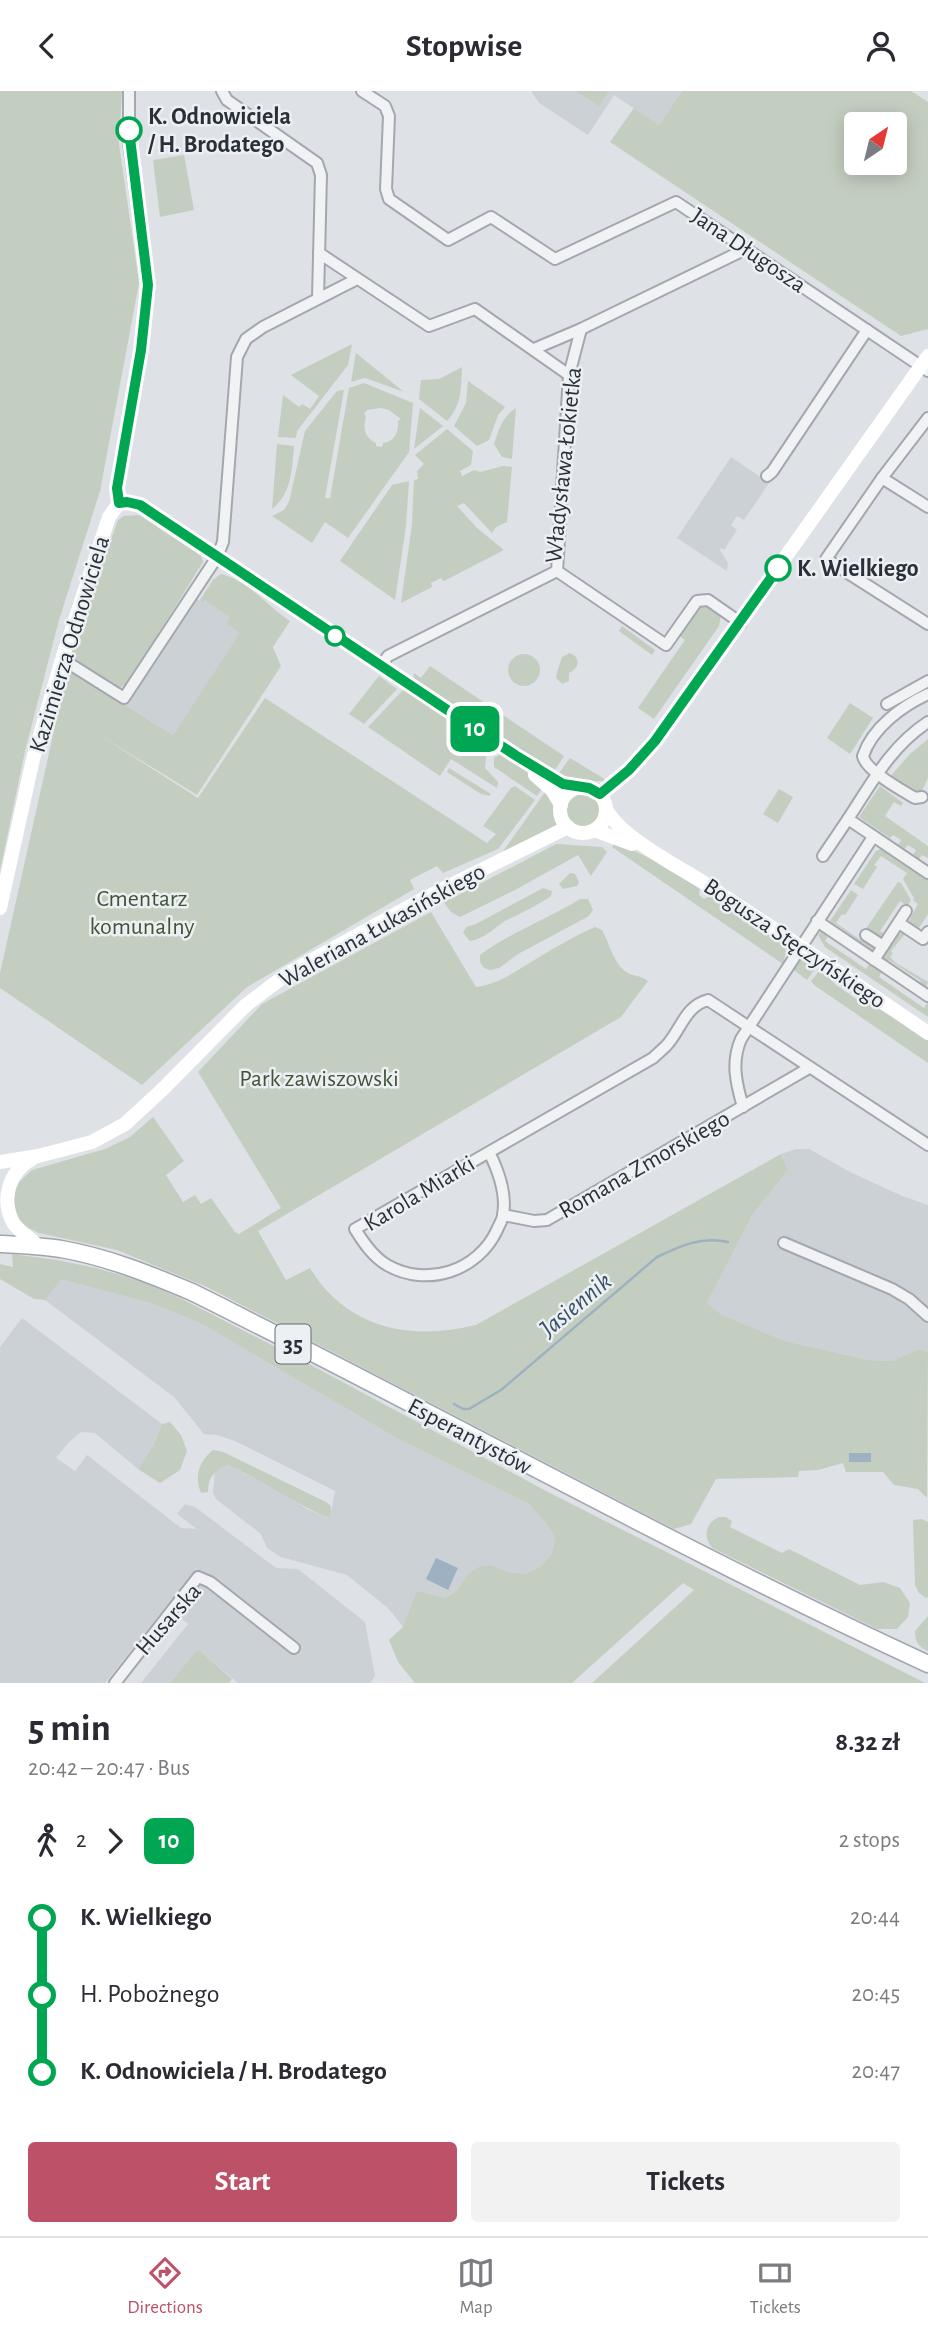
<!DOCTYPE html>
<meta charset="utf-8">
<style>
:root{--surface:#fff;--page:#f2f2f3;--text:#2b2b33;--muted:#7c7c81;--line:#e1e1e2;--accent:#bd5168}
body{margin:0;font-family:"Alegreya Sans",sans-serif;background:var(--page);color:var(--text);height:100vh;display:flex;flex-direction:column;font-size:26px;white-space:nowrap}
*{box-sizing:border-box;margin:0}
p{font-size:23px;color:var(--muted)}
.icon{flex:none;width:38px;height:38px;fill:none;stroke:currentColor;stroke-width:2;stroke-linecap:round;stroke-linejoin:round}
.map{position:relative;height:1592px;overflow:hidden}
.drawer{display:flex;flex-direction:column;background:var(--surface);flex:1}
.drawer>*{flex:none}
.badge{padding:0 14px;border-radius:10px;font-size:24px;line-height:46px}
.needle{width:46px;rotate:35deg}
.tools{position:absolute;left:844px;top:21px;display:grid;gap:14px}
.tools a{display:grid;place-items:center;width:63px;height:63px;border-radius:7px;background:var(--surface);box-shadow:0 4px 18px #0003;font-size:35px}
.map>.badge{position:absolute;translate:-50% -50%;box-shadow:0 0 0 4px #fff}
.legs{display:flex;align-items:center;gap:10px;height:77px;padding:0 28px;font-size:23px}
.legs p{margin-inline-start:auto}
.head{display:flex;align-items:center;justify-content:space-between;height:119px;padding:0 28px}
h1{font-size:38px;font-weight:700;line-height:52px}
.cta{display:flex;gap:14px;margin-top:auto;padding:14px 28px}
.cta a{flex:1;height:80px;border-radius:7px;background:var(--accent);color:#fff;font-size:28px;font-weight:700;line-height:80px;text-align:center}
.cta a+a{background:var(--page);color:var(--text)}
ul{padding:0 28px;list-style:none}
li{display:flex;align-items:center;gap:24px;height:77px;font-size:26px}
li i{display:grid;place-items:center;width:10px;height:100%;margin:0 9px;background:currentColor}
li i::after{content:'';width:18px;height:18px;margin:-9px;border:5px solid;border-radius:50%;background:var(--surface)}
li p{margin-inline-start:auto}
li:first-child i{background:linear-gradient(#0000 50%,currentColor 0)}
li:last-child i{background:linear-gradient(currentColor 50%,#0000 0)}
header{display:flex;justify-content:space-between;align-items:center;height:91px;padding:0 28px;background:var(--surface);font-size:32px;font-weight:700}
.menu{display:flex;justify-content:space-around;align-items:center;height:98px;border-top:2px solid var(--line);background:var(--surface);font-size:19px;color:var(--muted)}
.menu a{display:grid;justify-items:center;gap:4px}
.menu .selected{color:var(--accent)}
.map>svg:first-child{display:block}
</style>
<header><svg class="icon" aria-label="back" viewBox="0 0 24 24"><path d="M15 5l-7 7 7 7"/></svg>Stopwise<svg class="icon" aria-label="person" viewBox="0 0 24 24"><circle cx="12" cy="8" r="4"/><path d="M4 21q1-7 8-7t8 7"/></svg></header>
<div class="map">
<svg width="928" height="1592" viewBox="0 0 928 1592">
<rect width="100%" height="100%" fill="#dee1e5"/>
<!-- built -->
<g fill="#ccd1d6">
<polygon points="531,0 682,0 659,34 614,4 588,44 539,12"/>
<polygon points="731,366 769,392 744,429 737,425 731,434 737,439 724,459 721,457 720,459 728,472 727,480 677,447"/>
<polygon points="186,501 202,511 204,509 231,526 241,542 173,644 117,608"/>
<polygon points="796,1058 809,1058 850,1081 900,1104 928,1114 928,1261 918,1258 893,1270 869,1269 785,1250 722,1224 707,1212 753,1123 788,1079 781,1063"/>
<polygon points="60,1187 151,1212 202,1233 398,1348 529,1413 551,1439 555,1448 551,1464 541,1475 525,1483 507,1481 491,1474 468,1483 456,1500 445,1507 437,1505 403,1536 389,1518 347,1484 281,1466 267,1457 261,1443 216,1408 213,1402 215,1380 227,1374 275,1397 307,1418 328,1427 331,1422 335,1400 235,1350 217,1344 204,1343 174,1306 45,1209"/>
<polygon points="22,1227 162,1333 154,1353 138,1378 95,1342 81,1341 68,1352 56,1367 75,1380 87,1364 181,1437 197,1438 177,1423 185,1413 195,1416 276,1477 298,1478 365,1531 375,1585 370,1592 238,1592 198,1558 170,1592 141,1592 188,1533 177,1524 204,1491 197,1477 105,1592 0,1592 0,1256"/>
</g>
<!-- green -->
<g fill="#c4cec0" fill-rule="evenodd">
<polygon points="0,0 122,0 119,53 139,192 100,400 59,529 25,660 0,780"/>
<polygon points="576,0 606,0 608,1 599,15"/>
<path d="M682,0H911L928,11V238L901,245L610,51L634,17L659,34ZM856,33H894V72H856Z"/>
<polygon points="184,64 194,119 160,126 153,69"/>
<polygon points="352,253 348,274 297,340 296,347 278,346 283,304 299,316 302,313 310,318 319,305 291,284"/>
<polygon points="356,262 404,301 365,287 351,291"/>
<path d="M462,276C461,297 462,314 447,330L419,308L421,289L439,288Z"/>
<polygon points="468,290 505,316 498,324 489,349 477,355 454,335 466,312"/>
<path d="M364,292L413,312L409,361L348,447L325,431L312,452L272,425L284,419L289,411L305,340L337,300L344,299L325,407H330L349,297ZM381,317L389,319L401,328L398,330C399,341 394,351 383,352L382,356L376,355V352C364,346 363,337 366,325L364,323L367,319Z"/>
<polygon points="420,317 443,335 414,358"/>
<path d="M516,317L512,368L502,366L494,353C499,338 502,326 516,317Z"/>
<polygon points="447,338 473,360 471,374 460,380 462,385 474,379 480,381 503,375 512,376 507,431 496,436 492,442 464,412 457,415 477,437 504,459 444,490 441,487 431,492 432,496 401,512 412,433 414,389 418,388 417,380 424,373 415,364"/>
<path d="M277,353L294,355C292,378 292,402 272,418Z"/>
<polygon points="409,390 406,435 395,509 340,470 392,394"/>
<polygon points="139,424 201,465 203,471 127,593 119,597 69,566 118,429 124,425"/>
<path d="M221,483C249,490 267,515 290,530L273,556L281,575L197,704L98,643L198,707L265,607L487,752L496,743L483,735L511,697L515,695L535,709L498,758L443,782L437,775L410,789L414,798L247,896L142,994L0,897V882L66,586L69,582L80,585L173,644L240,542L227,533L230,526L204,509L202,512L200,509L213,489Z"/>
<polygon points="704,514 721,523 719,535 654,628 638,617 685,549 678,544 699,515"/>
<polygon points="622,535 655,559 652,564 619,540"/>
<path d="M570,562L575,565C581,573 576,578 569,582V590L562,593L556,587C557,581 560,572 562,566Z"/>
<circle cx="524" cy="579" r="16"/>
<polygon points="430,575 564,665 553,682 413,589 414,582 421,587"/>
<polygon points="379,585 397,598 364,633 349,623"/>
<polygon points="404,598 484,650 487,654 485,677 498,691 497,697 451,668 440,685 368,636"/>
<polygon points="850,612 873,627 850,663 827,647"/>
<polygon points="928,648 928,687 920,704 889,687 910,663"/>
<polygon points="499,664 507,665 544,695 537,705 494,676 494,667"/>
<polygon points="570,667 603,687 606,690 577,690 557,685"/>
<polygon points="449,677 491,703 489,705 481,703 447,681"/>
<polygon points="880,695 903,712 901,715 894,711 885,725 928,755 928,767 922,764 918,770 912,766 916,759 908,754 903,760 897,756 901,749 893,744 890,747 859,726"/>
<path d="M547,698C554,710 554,722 558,735L502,762Z"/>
<polygon points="779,698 793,706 778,732 763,723"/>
<circle cx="583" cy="719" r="17"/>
<polygon points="616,751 678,781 700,796 699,804 704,808 710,805 716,806 783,851 786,860 783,873 612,756"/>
<polygon points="556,753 602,756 607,761 591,785 578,764 515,799 460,826 451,821 443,810 451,808"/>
<polygon points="883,757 928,788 928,823 917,840 907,833 918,813 913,809 914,807 903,788 907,782 881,765 874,774 877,776 863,798 854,793 876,760"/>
<polygon points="570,782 575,783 579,791 577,795 563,798 559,793"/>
<polygon points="898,791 901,792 911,809 907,815 900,810 880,840 887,845 882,850 865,839"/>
<path d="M543,797L552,800L551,805C537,815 521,822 505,830C494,837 484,848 470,850L463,842L466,836L476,833Z"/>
<polygon points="851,799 858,804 845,824 842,823 836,832 862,850 863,848 875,855 872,859 830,830"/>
<path d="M580,808H588L593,819L589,825L518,863L499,877L490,879L484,877L480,871V864C511,841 548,828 580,808Z"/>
<path d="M431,821L476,896C500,893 516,880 536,868C555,856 575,845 595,836L602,839C610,853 613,873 628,882C633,885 640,884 648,890L621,926L258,1140L286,1189L310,1177C347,1238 410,1250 476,1234L781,1063L788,1079L753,1123L707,1212L722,1224L785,1250L869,1269L893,1270L918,1258L928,1261L927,1407L918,1398L894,1394L883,1381H846L843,1372L818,1379L799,1380L798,1386L716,1388L691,1433L674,1438L207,1196L117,1159L39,1142L26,1136L19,1130L13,1120V1101L18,1092L32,1079L105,1058L130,1046L153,1026L184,1070L166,1084L183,1111L195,1104L201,1113L211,1107L235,1141L239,1143L281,1117L198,981L262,913Z"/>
<polygon points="822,839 829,844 825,850 866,878 871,871 882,880 879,886 924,917 928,911 928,926 825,856 818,844"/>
<polygon points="903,841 906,842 891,860 893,862 890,866 896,872 928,891 925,901 918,896 921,890 889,869 885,874 881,869 896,845"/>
<polygon points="801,868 810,869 818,874 807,889 791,877"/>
<polygon points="821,878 836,894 859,910 862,908 928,947 928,972 814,894 811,890"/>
<polygon points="12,1163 57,1169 96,1177 141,1190 176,1205 309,1273 548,1401 925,1592 592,1592 694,1499 683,1492 572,1592 415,1592 398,1571 389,1549 403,1536 417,1500 445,1507 456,1500 468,1483 479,1476 491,1474 507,1481 525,1483 541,1475 551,1464 555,1448 551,1439 529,1413 398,1348 202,1233 151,1212 61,1188 45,1209 34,1208 0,1188 0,1173 13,1176"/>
<polygon points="170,1331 181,1344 187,1360 180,1379 160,1392 138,1378 154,1353 162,1333"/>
<path d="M213,1359L223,1361L326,1411L331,1415V1422L329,1427C293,1412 263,1389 227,1374C214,1380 208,1386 208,1401L201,1402C194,1386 199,1370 213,1359Z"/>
<path d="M719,1426H726L732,1430L730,1436L782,1462L789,1458L860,1494L883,1491L900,1497L910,1512L908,1526L897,1538H877L712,1457C703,1446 705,1432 719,1426Z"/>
<polygon points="922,1428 928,1431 928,1506 926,1507 919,1502 915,1494 913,1429"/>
<path d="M928,1525V1560C918,1556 915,1550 915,1540Z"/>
<polygon points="198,1558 232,1588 229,1592 170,1592"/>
</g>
<!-- water -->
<g fill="#9db1c2">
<rect x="849" y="1362" width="22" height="9"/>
<polygon points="436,1467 458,1477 448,1499 426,1488"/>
</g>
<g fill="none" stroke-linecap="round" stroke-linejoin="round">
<!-- stream -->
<path stroke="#9db1c2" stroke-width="2.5" d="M454,1313L463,1318H469L501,1299L657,1166C680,1155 701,1145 728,1151"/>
<defs>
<g id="street">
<polyline points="222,0 227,9 317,72 321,84 318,207"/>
<polyline points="362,0 385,15 389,25 386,98 389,108 448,149 491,126 555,168 676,111 928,280"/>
<polyline points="319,162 429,235 475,218 569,284"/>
<polyline points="581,238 746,158"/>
<polyline points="767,385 772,381 867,239"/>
<polyline points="882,387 928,327"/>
<polyline points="119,412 117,397 138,280 148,194 129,51 129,0"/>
<polyline points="928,416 882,387 826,468 928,533"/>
<polyline points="557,480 666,554 697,510 708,509 741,532"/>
<polyline points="62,568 124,607 217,466 223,451 237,266 246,248 263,236 357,188"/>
<polyline points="381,575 388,565 557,480 569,284 581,238 534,258"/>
<polyline points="887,613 928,590"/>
<path d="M928,631C891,655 871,693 848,728L928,782"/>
<path d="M922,706L915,707C903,700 865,679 863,665C872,637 902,615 928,603"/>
<polyline points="823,765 848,728"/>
<polyline points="817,830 928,905"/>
<polyline points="899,832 923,848 928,841"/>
<polyline points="866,844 883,855"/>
<polyline points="874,869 906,820"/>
<path d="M743,1016C736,992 731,971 741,948L873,746"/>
<path d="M489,1061C498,1079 507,1102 503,1124C503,1128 499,1134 497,1139C478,1180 427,1197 387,1174C373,1166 363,1151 355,1138L653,967C657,963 662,959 666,955C681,939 685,915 708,909L928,1054"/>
<polyline points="503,1124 534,1130 547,1129 809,977"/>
<polyline points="784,1152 892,1198 909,1208 928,1225"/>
<polyline points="115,1592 198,1486 210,1491 294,1557"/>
</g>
<path id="primary" d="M0,1153C20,1154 41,1155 61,1158C107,1166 149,1183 192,1201C438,1323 678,1458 928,1573"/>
</defs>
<!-- street casing -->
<use href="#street" stroke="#a4a8ae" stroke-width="14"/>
<!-- primary casing -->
<use href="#primary" stroke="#9fa6b0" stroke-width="19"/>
<!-- street -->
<use href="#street" stroke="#f0f2f4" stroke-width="10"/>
<!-- secondary -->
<g stroke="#fff" stroke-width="14">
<polyline points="535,684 552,699 561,714"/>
<circle cx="583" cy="719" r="23"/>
<polyline points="600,703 629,679 655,650 928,265"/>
<path d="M606,718C622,748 680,776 709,795C782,843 855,892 928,942"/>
<polyline points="594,739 632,753"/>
<polyline points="0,817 33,668 62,568 109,426 119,412 127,411 140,414 515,664 563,693 578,697"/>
<path d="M33,1067C9,1080 0,1109 14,1133C20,1141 31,1148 39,1156"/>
<polyline points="0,1071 38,1065 92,1051 125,1033 163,998 246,914 287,883 425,807 568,736"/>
</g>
<!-- primary -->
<use href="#primary" stroke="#fff" stroke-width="16"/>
</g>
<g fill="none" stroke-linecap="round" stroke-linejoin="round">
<defs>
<polyline id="line-1" points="129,39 148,194 141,259 117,397 119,412 127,411 140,414 515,664 563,693 589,697 600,703 629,679 655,650 778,477"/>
</defs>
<!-- line-1 casing -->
<use href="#line-1" stroke="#fff" stroke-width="16"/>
<!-- line-1 -->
<use href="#line-1" stroke="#00a651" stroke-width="10"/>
</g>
<!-- markers -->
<g fill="#fff" stroke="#00a651" stroke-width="3.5">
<circle cx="129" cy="39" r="12"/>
<circle cx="778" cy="477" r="12"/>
<circle cx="335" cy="545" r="9"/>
</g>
<g text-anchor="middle" stroke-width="5" stroke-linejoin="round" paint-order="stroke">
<!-- shield labels -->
<rect fill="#edf0f3" stroke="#646a72" stroke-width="2" x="275.5" y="1233.5" width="35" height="39" rx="5"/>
<g font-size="23" font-weight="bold" fill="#29303a">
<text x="293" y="1261">35</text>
</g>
<!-- stop labels -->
<g font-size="24" font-weight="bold" fill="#29303a" stroke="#edf0f3" text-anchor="start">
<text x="148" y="33">K. Odnowiciela<tspan x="148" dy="28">/ H. Brodatego</tspan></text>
<text x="797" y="485">K. Wielkiego</text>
</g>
<!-- street labels -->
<g font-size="24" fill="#29303a" stroke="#edf0f3">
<text transform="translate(749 159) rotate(34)" y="8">Jana Długosza</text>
<text transform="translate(563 374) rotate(-84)" y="8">Władysława Łokietka</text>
<text transform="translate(69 553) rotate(-73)" y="8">Kazimierza Odnowiciela</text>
<text transform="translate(382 834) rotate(-29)" y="8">Waleriana Łukasińskiego</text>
<text transform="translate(795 852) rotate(34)" y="8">Bogusza Stęczyńskiego</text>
<text transform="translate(644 1073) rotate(-30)" y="8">Romana Zmorskiego</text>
<text transform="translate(419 1102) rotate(-31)" y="8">Karola Miarki</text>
<text transform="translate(470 1345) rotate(28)" y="8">Esperantystów</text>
<text transform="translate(168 1528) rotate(-49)" y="8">Husarska</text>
</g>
<!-- park labels -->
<g font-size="24" fill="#3f5438" stroke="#edf0f3">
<text x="142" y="815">Cmentarz<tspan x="142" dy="28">komunalny</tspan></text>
<text x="319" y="995">Park zawiszowski</text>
</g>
<!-- water labels -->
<g font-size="26" font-style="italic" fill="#385169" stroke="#edf0f3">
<text transform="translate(575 1213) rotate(-40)" y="9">Jasiennik</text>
</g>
</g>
</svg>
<div class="tools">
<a><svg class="needle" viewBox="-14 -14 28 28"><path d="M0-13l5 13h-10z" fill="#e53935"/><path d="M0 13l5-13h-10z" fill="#7c7c81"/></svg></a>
</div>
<b class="badge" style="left:475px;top:638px;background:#00a651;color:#fff">10</b>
</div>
<section class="drawer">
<div class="head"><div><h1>5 min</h1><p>20:42 – 20:47 · Bus</p></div><b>8.32 zł</b></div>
<div class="legs"><svg class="icon" aria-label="walk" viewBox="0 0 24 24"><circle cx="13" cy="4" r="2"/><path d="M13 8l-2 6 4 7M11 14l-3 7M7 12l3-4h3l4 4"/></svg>2<svg class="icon" aria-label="forward" viewBox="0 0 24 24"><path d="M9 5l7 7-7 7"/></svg><b class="badge" style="background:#00a651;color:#fff">10</b><p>2 stops</p></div>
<ul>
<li><i style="color:#00a651"></i><b>K. Wielkiego</b><p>20:44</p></li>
<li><i style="color:#00a651"></i><span>H. Pobożnego</span><p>20:45</p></li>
<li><i style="color:#00a651"></i><b>K. Odnowiciela / H. Brodatego</b><p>20:47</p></li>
</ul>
<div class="cta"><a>Start</a><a>Tickets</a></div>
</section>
<nav class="menu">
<a class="selected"><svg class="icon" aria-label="directions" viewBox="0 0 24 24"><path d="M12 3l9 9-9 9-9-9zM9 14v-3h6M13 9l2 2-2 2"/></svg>Directions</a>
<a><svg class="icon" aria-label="map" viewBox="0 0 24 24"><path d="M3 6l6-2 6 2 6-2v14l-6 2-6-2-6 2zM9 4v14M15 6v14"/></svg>Map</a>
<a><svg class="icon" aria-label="tickets" viewBox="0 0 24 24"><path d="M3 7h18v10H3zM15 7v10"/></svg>Tickets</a>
</nav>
